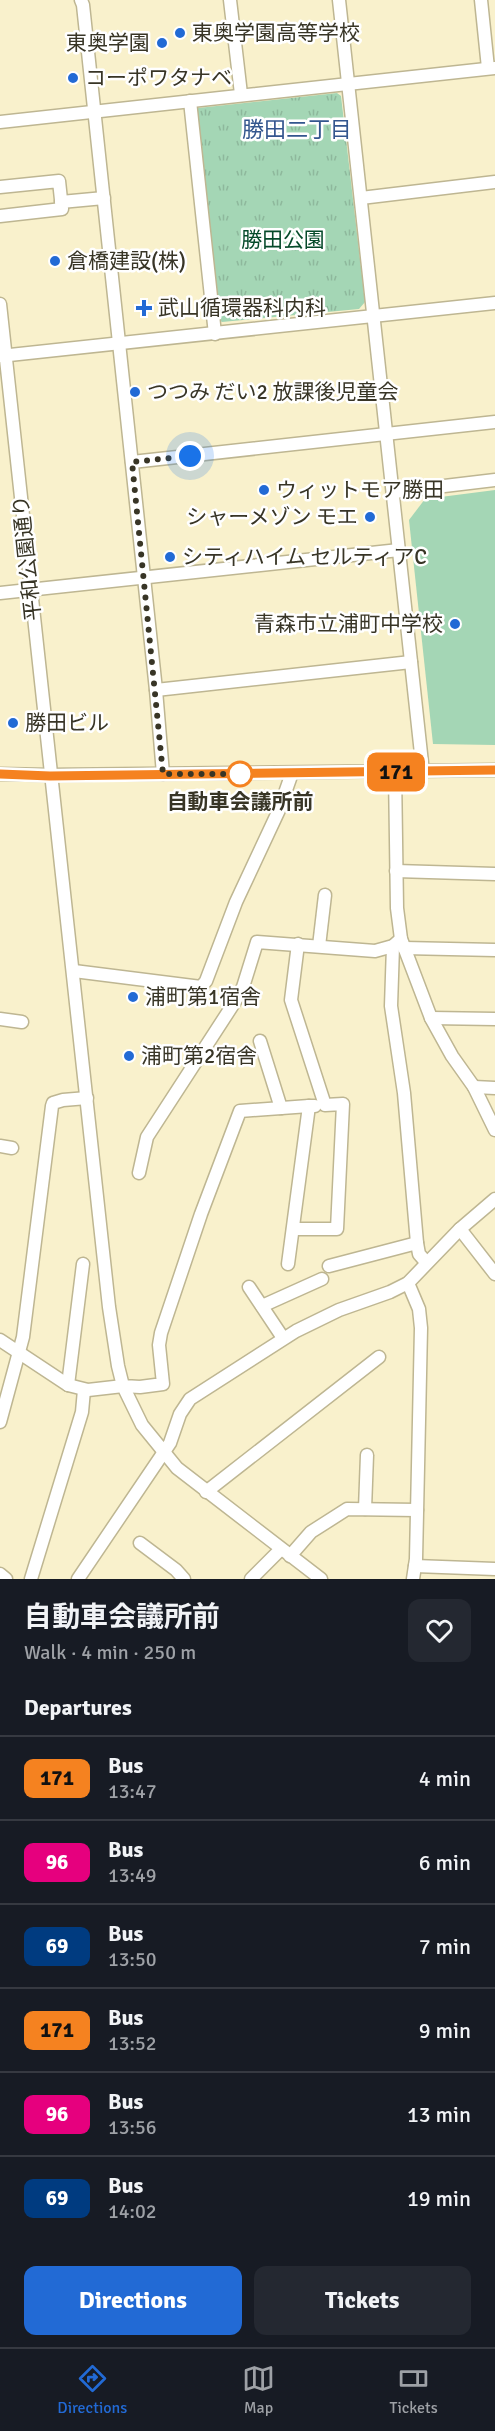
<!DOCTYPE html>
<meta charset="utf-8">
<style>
:root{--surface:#171b24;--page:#242831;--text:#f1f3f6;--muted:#9ea1a6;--line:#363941;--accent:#226ad5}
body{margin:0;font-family:Signika,"Noto Sans JP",sans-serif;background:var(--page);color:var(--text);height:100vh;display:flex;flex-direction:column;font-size:22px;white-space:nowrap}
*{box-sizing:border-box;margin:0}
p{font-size:20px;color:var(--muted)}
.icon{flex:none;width:33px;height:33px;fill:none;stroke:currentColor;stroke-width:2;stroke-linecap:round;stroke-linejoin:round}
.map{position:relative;height:1579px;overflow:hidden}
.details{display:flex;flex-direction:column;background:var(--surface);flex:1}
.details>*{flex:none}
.badge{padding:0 12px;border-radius:9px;font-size:21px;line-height:39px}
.you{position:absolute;width:30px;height:30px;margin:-15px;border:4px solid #fff;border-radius:50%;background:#1a73e8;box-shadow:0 0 0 9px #1a73e833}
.map>.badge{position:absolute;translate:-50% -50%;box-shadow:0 0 0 3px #fff}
h2{padding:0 24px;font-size:22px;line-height:54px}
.round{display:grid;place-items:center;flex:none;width:63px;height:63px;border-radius:12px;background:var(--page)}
.overview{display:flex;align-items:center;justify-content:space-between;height:102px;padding:0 24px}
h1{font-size:28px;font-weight:700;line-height:45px}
.button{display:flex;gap:12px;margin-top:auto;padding:12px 24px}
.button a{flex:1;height:69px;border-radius:12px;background:var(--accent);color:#fff;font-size:24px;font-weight:700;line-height:69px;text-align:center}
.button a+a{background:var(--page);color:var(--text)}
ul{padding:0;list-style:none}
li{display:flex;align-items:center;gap:18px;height:84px;padding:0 24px;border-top:2px solid var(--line)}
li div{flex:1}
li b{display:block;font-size:22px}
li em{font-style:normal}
li .badge{min-width:66px;font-weight:700;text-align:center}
.tab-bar{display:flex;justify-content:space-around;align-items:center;height:84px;border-top:2px solid var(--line);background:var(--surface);font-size:16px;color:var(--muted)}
.tab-bar a{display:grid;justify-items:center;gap:3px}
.tab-bar .current{color:var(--accent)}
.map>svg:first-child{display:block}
</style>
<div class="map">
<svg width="495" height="1579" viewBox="0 0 495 1579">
<defs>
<pattern id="grass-tufts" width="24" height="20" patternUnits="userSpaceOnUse" patternTransform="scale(1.5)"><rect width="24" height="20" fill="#a4d6b5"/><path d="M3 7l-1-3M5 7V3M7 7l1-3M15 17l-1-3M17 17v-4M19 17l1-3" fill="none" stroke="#8eb89c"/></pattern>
</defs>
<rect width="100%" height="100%" fill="#f9f1cc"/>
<!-- grass -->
<polygon fill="url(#grass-tufts)" points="337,93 341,96 365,302 359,309 222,322 218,319 195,112 198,108"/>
<!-- garden -->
<polygon fill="#a4d6b5" points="495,490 495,745 433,744 409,520 425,499"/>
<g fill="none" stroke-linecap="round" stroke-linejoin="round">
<defs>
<g id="minor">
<polyline points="81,0 83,5 156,690 163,774"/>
<polyline points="230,0 241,94"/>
<polyline points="339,0 423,772"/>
<polyline points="481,0 488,68"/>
<polyline points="190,101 215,334"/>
<polyline points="0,122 495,68"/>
<polyline points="0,187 59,181 62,209 0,216"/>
<polyline points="361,198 495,182"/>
<polyline points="61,202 104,198"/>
<polyline points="0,304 109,1307 118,1366 123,1386 140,1387 163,1384 159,1345 161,1333 201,1214 240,1111 309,1106"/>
<polyline points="0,356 495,303"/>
<polyline points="132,462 495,422"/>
<polyline points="394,492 495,480"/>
<polyline points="0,593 399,550"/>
<polyline points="156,690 411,662"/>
<polyline points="395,772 397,908 401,939 431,1018 452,1056 474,1087 495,1130"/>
<polyline points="0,774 50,775 495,770"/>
<polyline points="396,871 495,874"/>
<polyline points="319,946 325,895"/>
<polyline points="393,946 391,1006 404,1093 417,1243 419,1254 426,1262"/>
<polyline points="404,948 495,950"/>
<polyline points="74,971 201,987 206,981 236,902 279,810 292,773"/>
<polyline points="431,1018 495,1019"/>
<polyline points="0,1019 22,1022"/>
<polyline points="260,1041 281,1108"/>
<polyline points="474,1087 495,1088"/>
<polyline points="0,1146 12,1148"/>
<polyline points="139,1173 147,1137 234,1003 243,987 257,942 375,951 393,946 401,939"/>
<polyline points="293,1229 337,1229 343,1104 325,1105 291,1000 298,944"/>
<polyline points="460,1229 495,1274"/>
<polyline points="288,1264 309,1106 315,1106"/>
<polyline points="329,1266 417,1243"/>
<polyline points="408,1283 419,1309 421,1328 416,1559 413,1579"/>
<polyline points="249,1287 283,1338"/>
<polyline points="262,1306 322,1279"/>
<polyline points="0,1340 68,1385 88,1390 123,1386 142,1425 177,1468 321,1579"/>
<polyline points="68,1385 83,1264"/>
<polyline points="0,1422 23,1337 52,1106 53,1103 63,1100 87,1098"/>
<polyline points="206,1492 379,1357"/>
<polyline points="365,1509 367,1455"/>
<polyline points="140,1543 176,1570 184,1579"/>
<polyline points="290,1556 311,1532 347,1509 417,1510"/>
<polyline points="415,1566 495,1569"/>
<polyline points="0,1574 6,1579"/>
<polyline points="31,1579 82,1412 84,1390"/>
<polyline points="78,1579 170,1443 180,1414 190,1399 296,1331 339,1310 390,1292 408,1283 460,1229 495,1199"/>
<polyline points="251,1579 281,1549"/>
</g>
</defs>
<!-- minor casing -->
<use href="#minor" stroke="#beb692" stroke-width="15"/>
<!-- minor -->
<use href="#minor" stroke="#fff" stroke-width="12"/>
</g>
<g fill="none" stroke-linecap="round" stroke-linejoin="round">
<defs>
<polyline id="line" points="0,774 50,776 495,770"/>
</defs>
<!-- line casing -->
<use href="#line" stroke="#fff" stroke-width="14"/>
<!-- line -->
<use href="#line" stroke="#f58220" stroke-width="9"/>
<!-- walk -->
<polyline stroke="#383526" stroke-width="6" stroke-dasharray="0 10.8" points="190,456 132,462 163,774 240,774"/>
</g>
<!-- markers -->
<g fill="#226ad5" stroke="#fff" stroke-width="2">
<circle cx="180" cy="33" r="6"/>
<circle cx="162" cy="43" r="6"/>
<circle cx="73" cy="78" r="6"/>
<circle cx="55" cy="261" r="6"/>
<path d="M141 299h6v6h6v6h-6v6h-6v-6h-6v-6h6z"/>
<circle cx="135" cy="392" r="6"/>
<circle cx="264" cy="490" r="6"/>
<circle cx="370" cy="517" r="6"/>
<circle cx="170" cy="557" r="6"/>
<circle cx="455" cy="624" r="6"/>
<circle cx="13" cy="723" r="6"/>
<circle cx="133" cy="997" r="6"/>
<circle cx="129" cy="1056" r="6"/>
</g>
<circle fill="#fff" stroke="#f58220" stroke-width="3" cx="240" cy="774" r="12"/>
<g text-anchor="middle" stroke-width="5" stroke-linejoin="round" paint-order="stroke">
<!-- poi labels -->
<g font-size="21" fill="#383526" stroke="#fff" text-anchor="start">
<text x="192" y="40">東奥学園高等学校</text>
<text x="150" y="50" text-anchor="end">東奥学園</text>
<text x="85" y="85">コーポワタナベ</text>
<text x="67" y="268">倉橋建設(株)</text>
<text x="158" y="315">武山循環器科内科</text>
<text x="147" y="399">つつみ だい2 放課後児童会</text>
<text x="276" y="497">ウィットモア勝田</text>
<text x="358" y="524" text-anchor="end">シャーメゾン モエ</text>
<text x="182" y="564">シティハイム セルティアC</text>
<text x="443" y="631" text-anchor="end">青森市立浦町中学校</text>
<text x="25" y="730">勝田ビル</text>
<text x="145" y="1004">浦町第1宿舎</text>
<text x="141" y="1063">浦町第2宿舎</text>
</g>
<!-- park labels -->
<g font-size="21" fill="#054a2a" stroke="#fff">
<text x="283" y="247">勝田公園</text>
</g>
<!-- street labels -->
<g font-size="21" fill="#383526" stroke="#fff">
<text transform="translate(27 558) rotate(-96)" y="7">平和公園通り</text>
</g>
<!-- stop labels -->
<g font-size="21" font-weight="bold" fill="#383526" stroke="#fff">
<text x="240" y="809">自動車会議所前</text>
</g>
<!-- neighbourhood labels -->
<g font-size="22" fill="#33568e" stroke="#fff">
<text x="297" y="137">勝田二丁目</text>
</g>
</g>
</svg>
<div class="you" style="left:190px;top:456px"></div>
<b class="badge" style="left:396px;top:772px;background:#f58220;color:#111">171</b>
</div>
<section class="details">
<div class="overview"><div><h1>自動車会議所前</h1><p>Walk · 4 min · 250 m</p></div><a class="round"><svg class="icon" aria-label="heart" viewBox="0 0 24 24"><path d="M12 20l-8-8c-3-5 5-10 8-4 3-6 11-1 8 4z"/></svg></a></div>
<h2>Departures</h2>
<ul>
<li><span class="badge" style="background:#f58220;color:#111">171</span><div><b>Bus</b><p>13:47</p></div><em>4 min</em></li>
<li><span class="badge" style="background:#e6007e;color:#fff">96</span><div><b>Bus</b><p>13:49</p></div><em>6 min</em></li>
<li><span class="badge" style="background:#003b80;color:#fff">69</span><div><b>Bus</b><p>13:50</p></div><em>7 min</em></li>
<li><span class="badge" style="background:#f58220;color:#111">171</span><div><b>Bus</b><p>13:52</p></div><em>9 min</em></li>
<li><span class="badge" style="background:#e6007e;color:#fff">96</span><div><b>Bus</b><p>13:56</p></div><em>13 min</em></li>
<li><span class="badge" style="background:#003b80;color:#fff">69</span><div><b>Bus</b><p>14:02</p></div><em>19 min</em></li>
</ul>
<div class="button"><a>Directions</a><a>Tickets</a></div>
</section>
<nav class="tab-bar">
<a class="current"><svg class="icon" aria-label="directions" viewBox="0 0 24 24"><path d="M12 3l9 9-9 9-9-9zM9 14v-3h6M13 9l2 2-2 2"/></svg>Directions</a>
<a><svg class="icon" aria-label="map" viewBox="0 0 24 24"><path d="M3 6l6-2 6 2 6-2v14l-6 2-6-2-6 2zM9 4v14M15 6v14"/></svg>Map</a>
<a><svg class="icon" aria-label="tickets" viewBox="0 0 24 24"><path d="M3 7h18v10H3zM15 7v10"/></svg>Tickets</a>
</nav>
